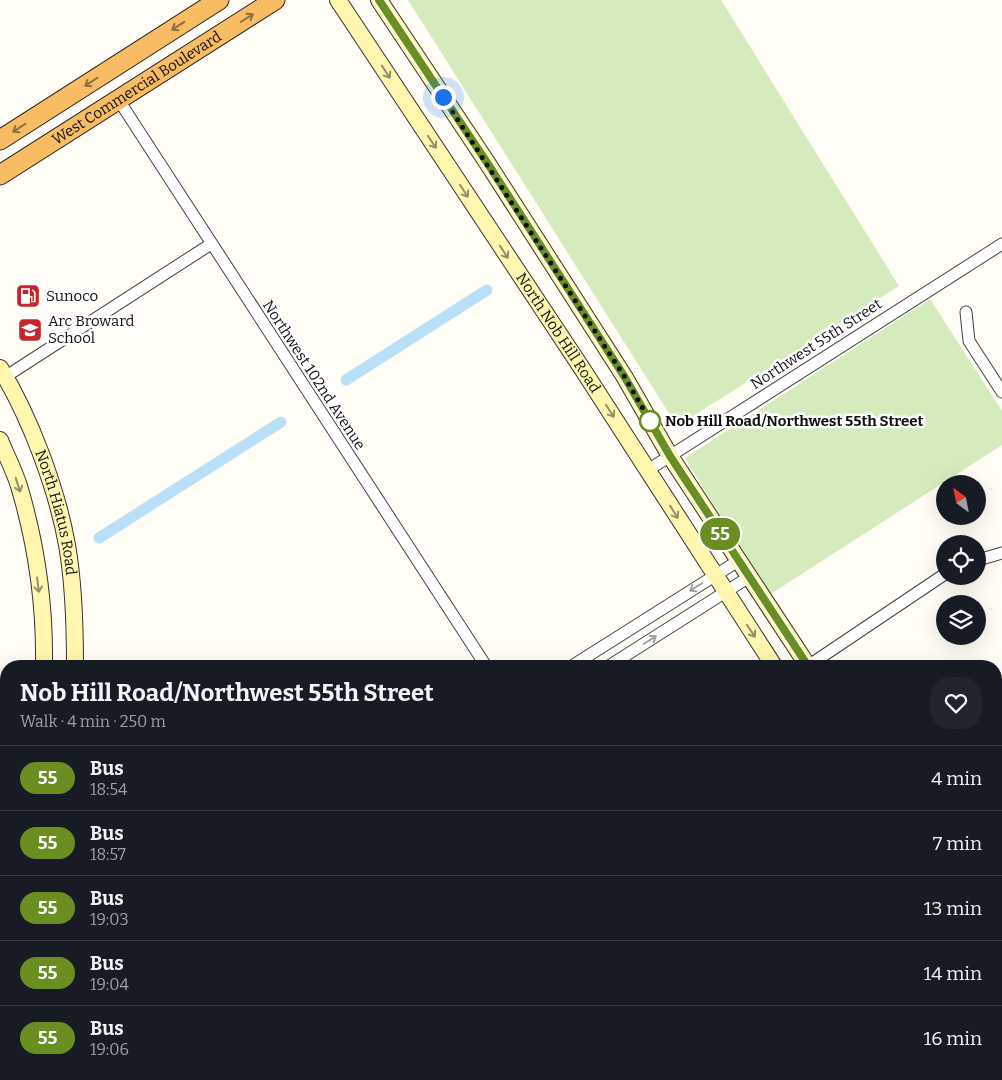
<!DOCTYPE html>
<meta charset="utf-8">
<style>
:root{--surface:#171b24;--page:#20242c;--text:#f1f3f6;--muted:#9ea1a6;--line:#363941}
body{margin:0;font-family:Bitter,serif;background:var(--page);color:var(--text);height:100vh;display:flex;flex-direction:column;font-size:19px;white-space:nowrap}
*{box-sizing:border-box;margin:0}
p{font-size:16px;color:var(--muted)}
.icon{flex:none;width:28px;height:28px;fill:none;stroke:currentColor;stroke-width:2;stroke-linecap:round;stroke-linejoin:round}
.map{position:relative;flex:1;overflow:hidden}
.panel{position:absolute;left:0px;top:660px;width:1002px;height:420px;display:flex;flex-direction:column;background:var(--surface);border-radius:20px 20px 0 0;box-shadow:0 5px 20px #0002}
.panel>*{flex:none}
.badge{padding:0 10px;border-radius:16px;font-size:18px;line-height:32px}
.needle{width:32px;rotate:328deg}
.controls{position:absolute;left:936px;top:475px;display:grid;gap:10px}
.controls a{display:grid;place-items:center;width:50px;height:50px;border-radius:50%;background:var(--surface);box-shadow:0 5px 20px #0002;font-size:25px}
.you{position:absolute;width:25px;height:25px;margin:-12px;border:4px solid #fff;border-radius:50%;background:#1a73e8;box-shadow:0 0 0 8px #1a73e833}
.map>.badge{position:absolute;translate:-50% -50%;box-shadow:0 0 0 2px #fff}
.round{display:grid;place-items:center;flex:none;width:52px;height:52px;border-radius:20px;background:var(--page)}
.overview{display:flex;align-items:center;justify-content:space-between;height:85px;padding:0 20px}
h1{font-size:24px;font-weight:700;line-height:38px}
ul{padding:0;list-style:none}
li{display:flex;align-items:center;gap:15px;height:65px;padding:0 20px;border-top:1px solid var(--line)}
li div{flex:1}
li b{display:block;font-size:19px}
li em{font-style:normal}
li .badge{min-width:55px;font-weight:700;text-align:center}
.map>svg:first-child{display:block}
</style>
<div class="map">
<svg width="1002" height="1080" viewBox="0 0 1002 1080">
<rect width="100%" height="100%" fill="#fffdf5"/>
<!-- green -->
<g fill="#d5ebbd">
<polygon points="408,0 721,0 899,286 677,426"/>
<polygon points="930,299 1002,411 1002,445 769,595 685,458"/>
</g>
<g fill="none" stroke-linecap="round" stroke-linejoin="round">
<!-- canal -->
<g stroke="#b9e0f7" stroke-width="11">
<polyline points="346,380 487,290"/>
<polyline points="99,538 281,422"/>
<polyline points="128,1074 132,1080"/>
</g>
<defs>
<g id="minor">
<polyline points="118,99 486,666"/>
<polyline points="966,312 969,341 1002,392"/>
<polyline points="5,377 211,244"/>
<polyline points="648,470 1002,244"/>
<polyline points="978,560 1002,553"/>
<polyline points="572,666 738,561"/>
<polyline points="609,666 749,577"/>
<polyline points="808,666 945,574"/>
</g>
<g id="tertiary">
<polyline points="996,987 1002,983"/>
<polyline points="848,1080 858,1074"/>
<polyline points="909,1080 918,1074"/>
</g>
<g id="secondary">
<path id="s1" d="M338,0L583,370L774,666"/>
<polyline points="379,0 488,164 624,376 670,456 808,666"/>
<path id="s2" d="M0,368C30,417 57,489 67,545C74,584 75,627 75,666"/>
<path d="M0,440C6,455 14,470 19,486C36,543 45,606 44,666"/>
<polyline points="0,914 6,891"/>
<polyline points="996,950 1002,959"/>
<polyline points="996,1005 1002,1015"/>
<polyline points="0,1055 6,1021"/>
</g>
<g id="trunk">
<polyline points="0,140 219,0"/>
<path id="s3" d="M0,175L275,0"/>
</g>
</defs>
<!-- minor casing -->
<use href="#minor" stroke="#444" stroke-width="13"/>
<!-- tertiary casing -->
<use href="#tertiary" stroke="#444" stroke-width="16"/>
<!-- secondary casing -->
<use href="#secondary" stroke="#333" stroke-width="18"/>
<!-- trunk casing -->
<use href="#trunk" stroke="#222" stroke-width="21"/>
<!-- minor -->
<use href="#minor" stroke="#fff" stroke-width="11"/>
<!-- tertiary -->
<use href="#tertiary" stroke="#fff" stroke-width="14"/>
<!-- secondary -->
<use href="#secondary" stroke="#fff6b0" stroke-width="16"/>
<!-- trunk -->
<use href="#trunk" stroke="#f7bc64" stroke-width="19"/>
</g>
<!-- one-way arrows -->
<defs><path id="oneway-shaft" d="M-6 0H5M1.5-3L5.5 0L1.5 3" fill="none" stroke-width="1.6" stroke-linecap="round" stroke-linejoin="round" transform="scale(1.25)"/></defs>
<g stroke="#906f3f">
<use href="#oneway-shaft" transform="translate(247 18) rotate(-32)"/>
<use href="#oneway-shaft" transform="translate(178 26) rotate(147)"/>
<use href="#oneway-shaft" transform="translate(91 82) rotate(147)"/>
<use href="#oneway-shaft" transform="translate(19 128) rotate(147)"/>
</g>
<g stroke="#948f68">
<use href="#oneway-shaft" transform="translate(386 72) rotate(57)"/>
<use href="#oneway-shaft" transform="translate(432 142) rotate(56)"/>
<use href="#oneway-shaft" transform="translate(464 191) rotate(57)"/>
<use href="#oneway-shaft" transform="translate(504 252) rotate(57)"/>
<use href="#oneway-shaft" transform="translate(610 411) rotate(57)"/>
<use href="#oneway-shaft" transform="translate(18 485) rotate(72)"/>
<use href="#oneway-shaft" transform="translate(674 512) rotate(58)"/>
<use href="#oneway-shaft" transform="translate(38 585) rotate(83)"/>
<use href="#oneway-shaft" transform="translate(751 631) rotate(56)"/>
</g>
<g stroke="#a0a0a0">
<use href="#oneway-shaft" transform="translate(696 587) rotate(148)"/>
<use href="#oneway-shaft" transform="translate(650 640) rotate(-32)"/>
</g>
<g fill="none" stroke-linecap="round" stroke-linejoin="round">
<defs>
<polyline id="line" points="379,0 488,164 624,376 670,456 808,666"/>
</defs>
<!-- line casing -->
<use href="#line" stroke="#fff" stroke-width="11"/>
<!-- line -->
<use href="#line" stroke="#6b8e23" stroke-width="8"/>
<!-- walk -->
<polyline stroke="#111" stroke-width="5" stroke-dasharray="0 9" points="443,97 624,376 652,424 650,421"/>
</g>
<!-- icons -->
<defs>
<symbol id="fuel-square" viewBox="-11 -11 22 22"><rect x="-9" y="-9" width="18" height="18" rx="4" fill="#c4262e" stroke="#fff"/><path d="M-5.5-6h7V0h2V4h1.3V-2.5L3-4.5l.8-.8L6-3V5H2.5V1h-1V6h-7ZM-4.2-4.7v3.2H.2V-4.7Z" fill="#fff"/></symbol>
<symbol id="school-square" viewBox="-11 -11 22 22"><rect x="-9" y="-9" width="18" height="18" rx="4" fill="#c4262e" stroke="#fff"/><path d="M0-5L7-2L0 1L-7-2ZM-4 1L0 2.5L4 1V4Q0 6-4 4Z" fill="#fff"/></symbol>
</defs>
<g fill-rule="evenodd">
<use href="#fuel-square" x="14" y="282" width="28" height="28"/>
<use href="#school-square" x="16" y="316" width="28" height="28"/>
</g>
<!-- markers -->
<circle fill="#fff" stroke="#6b8e23" stroke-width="2.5" cx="650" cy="421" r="10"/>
<g text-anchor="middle" stroke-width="5" stroke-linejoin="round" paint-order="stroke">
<!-- street labels -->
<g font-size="15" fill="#111" stroke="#fff">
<text dy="5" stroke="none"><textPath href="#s3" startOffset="162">West Commercial Boulevard</textPath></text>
<text dy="5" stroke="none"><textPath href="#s1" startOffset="399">North Nob Hill Road</textPath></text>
<text transform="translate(816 344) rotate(-33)" y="5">Northwest 55th Street</text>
<text transform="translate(314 375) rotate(57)" y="5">Northwest 102nd Avenue</text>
<text dy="5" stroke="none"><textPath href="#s2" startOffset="156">North Hiatus Road</textPath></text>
</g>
<!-- poi labels -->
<g font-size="15" fill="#111" stroke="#fff" text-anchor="start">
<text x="46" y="301">Sunoco</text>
<text x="48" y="326">Arc Broward<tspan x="48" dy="17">School</tspan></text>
</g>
<!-- stop labels -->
<g font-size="15" font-weight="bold" fill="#111" stroke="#fff" text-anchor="start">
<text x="665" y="426">Nob Hill Road/Northwest 55th Street</text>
</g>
</g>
</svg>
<div class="controls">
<a><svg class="needle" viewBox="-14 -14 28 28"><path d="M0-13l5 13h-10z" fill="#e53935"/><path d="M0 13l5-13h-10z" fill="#9ea1a6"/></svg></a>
<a><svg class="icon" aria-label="locate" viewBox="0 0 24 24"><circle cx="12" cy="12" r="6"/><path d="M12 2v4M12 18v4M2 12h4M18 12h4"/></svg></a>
<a><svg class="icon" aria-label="layers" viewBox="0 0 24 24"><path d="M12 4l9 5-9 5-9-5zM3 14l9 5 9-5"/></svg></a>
</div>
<div class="you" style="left:443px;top:97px"></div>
<b class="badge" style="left:720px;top:534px;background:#6b8e23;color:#fff">55</b>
<section class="panel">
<div class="overview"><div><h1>Nob Hill Road/Northwest 55th Street</h1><p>Walk · 4 min · 250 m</p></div><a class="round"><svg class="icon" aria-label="heart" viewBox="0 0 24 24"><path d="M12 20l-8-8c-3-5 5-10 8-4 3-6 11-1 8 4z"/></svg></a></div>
<ul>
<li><span class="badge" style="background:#6b8e23;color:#fff">55</span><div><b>Bus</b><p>18:54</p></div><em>4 min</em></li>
<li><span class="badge" style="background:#6b8e23;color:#fff">55</span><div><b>Bus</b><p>18:57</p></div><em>7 min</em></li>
<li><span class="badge" style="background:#6b8e23;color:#fff">55</span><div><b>Bus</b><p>19:03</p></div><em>13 min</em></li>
<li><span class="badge" style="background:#6b8e23;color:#fff">55</span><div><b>Bus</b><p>19:04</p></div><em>14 min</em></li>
<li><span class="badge" style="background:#6b8e23;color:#fff">55</span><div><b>Bus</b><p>19:06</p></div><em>16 min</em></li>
</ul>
</section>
</div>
